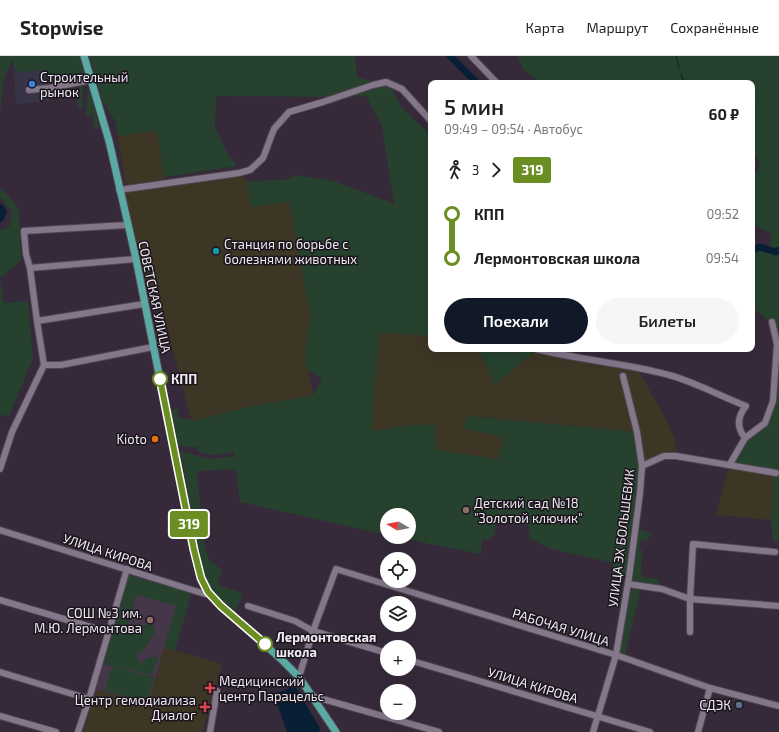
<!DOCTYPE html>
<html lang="ru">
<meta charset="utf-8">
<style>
:root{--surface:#fff;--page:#f6f6f6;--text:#222;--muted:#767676;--line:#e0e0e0;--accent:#111827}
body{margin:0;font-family:"Exo 2",sans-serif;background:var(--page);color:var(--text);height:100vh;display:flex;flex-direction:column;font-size:15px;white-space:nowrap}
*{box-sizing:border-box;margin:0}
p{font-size:13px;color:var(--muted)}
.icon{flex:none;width:22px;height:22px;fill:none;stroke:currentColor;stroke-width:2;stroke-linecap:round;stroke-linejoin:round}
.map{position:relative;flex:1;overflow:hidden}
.side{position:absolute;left:428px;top:24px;width:327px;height:272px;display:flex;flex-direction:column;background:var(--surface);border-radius:8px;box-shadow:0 4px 16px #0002}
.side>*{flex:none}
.badge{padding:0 8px;border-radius:3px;font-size:14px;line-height:26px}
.needle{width:26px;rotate:279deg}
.controls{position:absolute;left:380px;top:452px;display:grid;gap:8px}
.controls a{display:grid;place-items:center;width:36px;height:36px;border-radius:50%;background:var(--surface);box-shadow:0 4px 16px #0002;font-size:20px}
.map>.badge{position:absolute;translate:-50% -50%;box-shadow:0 0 0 2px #fff}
.legs{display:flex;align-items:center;gap:6px;height:44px;padding:0 16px;font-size:13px}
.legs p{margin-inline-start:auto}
.overview{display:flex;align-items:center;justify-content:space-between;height:68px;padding:0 16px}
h1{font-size:22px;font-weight:600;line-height:30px}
.cta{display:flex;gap:8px;margin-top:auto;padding:8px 16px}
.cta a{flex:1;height:46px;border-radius:24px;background:var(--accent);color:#fff;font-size:16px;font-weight:600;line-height:46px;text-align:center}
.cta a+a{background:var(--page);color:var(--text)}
ul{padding:0 16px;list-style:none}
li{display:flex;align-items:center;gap:14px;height:44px;font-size:15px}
li i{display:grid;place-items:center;width:6px;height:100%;margin:0 5px;background:currentColor}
li i::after{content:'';width:10px;height:10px;margin:-5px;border:3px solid;border-radius:50%;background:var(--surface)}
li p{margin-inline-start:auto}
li:first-child i{background:linear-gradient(#0000 50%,currentColor 0)}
li:last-child i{background:linear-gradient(currentColor 50%,#0000 0)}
header{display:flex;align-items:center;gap:24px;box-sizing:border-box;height:56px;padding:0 20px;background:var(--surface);border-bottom:1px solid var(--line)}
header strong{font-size:19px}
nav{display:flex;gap:22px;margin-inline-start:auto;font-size:14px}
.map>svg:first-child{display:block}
</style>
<header>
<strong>Stopwise</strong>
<nav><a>Карта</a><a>Маршрут</a><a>Сохранённые</a></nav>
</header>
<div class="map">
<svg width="779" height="676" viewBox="0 0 779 676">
<rect width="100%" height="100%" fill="#362a3a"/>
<!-- commercial -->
<polygon fill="#373446" points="47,14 49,45 16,48 14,16"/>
<!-- industrial -->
<g fill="#3d3625">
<polygon points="157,75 165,125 126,131 118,80"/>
<polygon points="241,115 247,125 251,151 289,146 311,262 305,292 313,339 248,351 193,365 191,363 157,232 146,234 125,136"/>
<polygon points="379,276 431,280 431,293 478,293 495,329 537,293 637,312 667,365 675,384 676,400 664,400 642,410 637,376 482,361 466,360 494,379 504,383 499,403 435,394 434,369 411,369 373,375 373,352"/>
<polygon points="729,411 774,419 771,464 716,459"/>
<polygon points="164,591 222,608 202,676 82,676 96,633 148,647"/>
</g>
<!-- built -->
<polygon fill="#45364a" points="129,519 191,537 175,595 164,592 148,648 96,633"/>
<!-- green -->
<g fill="#26422e">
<polygon points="0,0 81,0 84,14 83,18 53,28 48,24 47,14 16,16 12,4 4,22 0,57"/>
<polygon points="89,0 355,0 357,21 380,28 389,28 402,52 431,79 431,280 379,277 373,352 373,375 411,369 435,369 436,394 498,403 504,383 494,379 465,373 466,360 637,376 642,410 629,521 611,519 613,507 551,493 529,482 530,476 528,470 503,461 498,463 494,474 496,478 486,484 482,484 481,498 395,481 409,481 409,459 387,459 387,479 240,446 236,413 197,415 202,469 194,467 180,395 210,403 235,400 234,396 215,399 198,396 197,391 178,390 171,354 178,353 179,363 191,363 193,365 248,351 313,339 322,323 308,313 306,313 305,292 311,262 289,146 250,151 247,125 285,124 296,119 334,125 394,148 382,70 366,40 346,41 216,40 215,71 226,95 237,110 164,121 157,75 118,80 116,67 102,43"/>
<polygon points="518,0 779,0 779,493 778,491 778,486 773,485 771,464 774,418 729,410 745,382 765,367 773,345 777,288 772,266 766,263 752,251 752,194 760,191 770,190 771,177 752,168 752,123 757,115 760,107 752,93 752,27 540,27 523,13"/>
<polygon points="88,27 89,27 99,71 96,73 94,71 93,59 86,59"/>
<polygon points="82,29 83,31 82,53 78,51 78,31"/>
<polygon points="2,133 19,153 21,204 0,222 0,175 9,171 12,156 0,141 0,135"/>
<polygon points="0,224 4,247 28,245 33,302 9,360 0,359"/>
<polygon points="478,293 537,293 495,329"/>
<polygon points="639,473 653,478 645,485 640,485 639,492 642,494 641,517 645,522 659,523 658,531 631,527"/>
<path d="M197,476L203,479L205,491L209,504L222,514L218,529L243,537L236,554C232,551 227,549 223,546C201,530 200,501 197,476Z"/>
<path d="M129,519L191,537L175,595L164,591L176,550L136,539L128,570C138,573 144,571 153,566L155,575L144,595L137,596L139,608L148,602L159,601L152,619L103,608Z"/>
<polygon points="631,532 640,535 625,599 618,598"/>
<polygon points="112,611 154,621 147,646 105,635"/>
</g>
<!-- water -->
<g fill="#091f35">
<polygon points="0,147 4,150 7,156 3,165 0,167"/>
<polygon points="293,631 296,632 320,672 319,676 287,676 275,641 277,637"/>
</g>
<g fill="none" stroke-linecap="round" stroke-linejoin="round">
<!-- stream -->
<g stroke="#091f35" stroke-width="1">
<polyline points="676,0 679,12"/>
<polyline points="681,18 684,27"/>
</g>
<!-- river -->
<g stroke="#091f35" stroke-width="7">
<polyline points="450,0 477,27"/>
<polyline points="752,194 760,191 776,196 779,194"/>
</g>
<defs>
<g id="minor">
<polyline points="471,0 497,27"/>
<polyline points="29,34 49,32 91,24"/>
<polyline points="119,134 239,117 250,114 263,102 274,73 289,56 323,46 373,29 386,26 402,33 431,65"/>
<polyline points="30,212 136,203"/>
<polyline points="37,265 30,212 26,198 24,175 127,169"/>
<path d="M536,293C580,304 625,307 669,319C695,326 720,340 746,350C737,361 737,372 745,382"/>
<polyline points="44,309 37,265 144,248"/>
<polyline points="44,309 61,309 153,291"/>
<polyline points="730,408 745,382 765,367 773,345 777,288 772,266"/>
<polyline points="642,410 664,400 676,400 776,417"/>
<polyline points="0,413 12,376 44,309"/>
<polyline points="0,474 205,538 208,536"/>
<polyline points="628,528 662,533 690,543 779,550"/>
<polyline points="0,544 108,576"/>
<polyline points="248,550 295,565 313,575 387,597"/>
<polyline points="690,576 690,543 693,488 775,496"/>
<polyline points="409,604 650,676"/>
<polyline points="0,616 89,643"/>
<polyline points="299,621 313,575 336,513 616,599 710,632 779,650"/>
<polyline points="312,640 439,676"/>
<polyline points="0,660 56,676"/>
<polyline points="78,676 89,643 127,513"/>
<polyline points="210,676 217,635"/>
<polyline points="593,676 616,599 629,521 640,437 642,410 637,376 623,320"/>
<polyline points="698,676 710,632"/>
</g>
<polyline id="major" points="84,0 109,85 136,203 194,494 201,522 208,536 221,550 282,604 299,621 336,676"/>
</defs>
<!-- minor casing -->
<use href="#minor" stroke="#4f4653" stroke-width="8"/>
<!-- major casing -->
<use href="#major" stroke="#4f4653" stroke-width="9"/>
<!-- minor -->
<use href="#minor" stroke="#84778a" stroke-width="6"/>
<!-- major -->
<use href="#major" stroke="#5aa9a3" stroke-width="7"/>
</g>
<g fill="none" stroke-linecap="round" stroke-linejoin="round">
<defs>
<polyline id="line-1" points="160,323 194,494 201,522 208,536 221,550 265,588"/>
</defs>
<!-- line-1 casing -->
<use href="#line-1" stroke="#fff" stroke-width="9"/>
<!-- line-1 -->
<use href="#line-1" stroke="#6b8e23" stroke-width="6"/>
</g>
<!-- markers -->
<circle fill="#3f7fe0" stroke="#1a151c" stroke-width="1.5" cx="32" cy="28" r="4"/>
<circle fill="#0f9aa8" stroke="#1a151c" stroke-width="1.5" cx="216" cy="195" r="4"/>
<g fill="#fff" stroke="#6b8e23" stroke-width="2">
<circle cx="160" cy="323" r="7"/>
<circle cx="265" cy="588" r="7"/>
</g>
<circle fill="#e8710a" stroke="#1a151c" stroke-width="1.5" cx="155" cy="383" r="4"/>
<g fill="#8d6e63" stroke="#1a151c" stroke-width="1.5">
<circle cx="466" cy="454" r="4"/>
<circle cx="150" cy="564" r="4"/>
</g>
<g fill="#e0444e" stroke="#1a151c" stroke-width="1.5">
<path d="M208 626h4v4h4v4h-4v4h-4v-4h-4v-4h4z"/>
<path d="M203 645h4v4h4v4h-4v4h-4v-4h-4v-4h4z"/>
</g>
<circle fill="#5c6f8a" stroke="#1a151c" stroke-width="1.5" cx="739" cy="649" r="4"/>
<g text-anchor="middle" stroke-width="3" stroke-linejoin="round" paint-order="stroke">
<!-- poi labels -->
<g font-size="13" fill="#efe8f2" stroke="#1a151c" text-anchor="start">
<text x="40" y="26">Строительный<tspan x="40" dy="15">рынок</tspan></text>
<text x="224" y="193">Станция по борьбе с<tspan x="224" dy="15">болезнями животных</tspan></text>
<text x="147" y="388" text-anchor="end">Kioto</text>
<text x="474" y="452">Детский сад №18<tspan x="474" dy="15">"Золотой ключик"</tspan></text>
<text x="142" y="562" text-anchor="end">СОШ №3 им.<tspan x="142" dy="15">М.Ю. Лермонтова</tspan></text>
<text x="219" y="630">Медицинский<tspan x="219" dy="15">центр Парацельс</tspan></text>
<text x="196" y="649" text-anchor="end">Центр гемодиализа<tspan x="196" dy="15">Диалог</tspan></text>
<text x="731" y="654" text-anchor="end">СДЭК</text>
</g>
<!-- street labels -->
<g font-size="13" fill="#efe8f2" stroke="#1a151c">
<text transform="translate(155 241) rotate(78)" y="5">СОВЕТСКАЯ УЛИЦА</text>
<text transform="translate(621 482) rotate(-83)" y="5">УЛИЦА ЭХ БОЛЬШЕВИК</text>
<text transform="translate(108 496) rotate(18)" y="5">УЛИЦА КИРОВА</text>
<text transform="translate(561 571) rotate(17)" y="5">РАБОЧАЯ УЛИЦА</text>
<text transform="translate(533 629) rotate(17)" y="5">УЛИЦА КИРОВА</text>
</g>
<!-- stop labels -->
<g font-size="13" font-weight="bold" fill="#efe8f2" stroke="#1a151c" text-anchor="start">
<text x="171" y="328">КПП</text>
<text x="276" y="586">Лермонтовская<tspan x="276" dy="15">школа</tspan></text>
</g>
</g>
</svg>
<div class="controls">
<a><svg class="needle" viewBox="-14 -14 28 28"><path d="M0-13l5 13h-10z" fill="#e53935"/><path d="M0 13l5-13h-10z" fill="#767676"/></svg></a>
<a><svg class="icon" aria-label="locate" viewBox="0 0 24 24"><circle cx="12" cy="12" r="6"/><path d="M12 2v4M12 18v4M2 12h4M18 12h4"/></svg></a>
<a><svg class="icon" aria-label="layers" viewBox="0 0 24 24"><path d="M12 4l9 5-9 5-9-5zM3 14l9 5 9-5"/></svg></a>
<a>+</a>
<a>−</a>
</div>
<b class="badge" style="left:189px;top:468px;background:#6b8e23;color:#fff">319</b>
<section class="side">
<div class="overview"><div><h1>5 мин</h1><p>09:49 – 09:54 · Автобус</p></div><b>60 ₽</b></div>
<div class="legs"><svg class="icon" aria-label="walk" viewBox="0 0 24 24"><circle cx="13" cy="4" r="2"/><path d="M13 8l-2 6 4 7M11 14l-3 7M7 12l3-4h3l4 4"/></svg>3<svg class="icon" aria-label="forward" viewBox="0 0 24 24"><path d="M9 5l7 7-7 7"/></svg><b class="badge" style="background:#6b8e23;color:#fff">319</b></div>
<ul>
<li><i style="color:#6b8e23"></i><b>КПП</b><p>09:52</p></li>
<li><i style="color:#6b8e23"></i><b>Лермонтовская школа</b><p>09:54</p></li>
</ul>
<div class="cta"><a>Поехали</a><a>Билеты</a></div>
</section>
</div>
